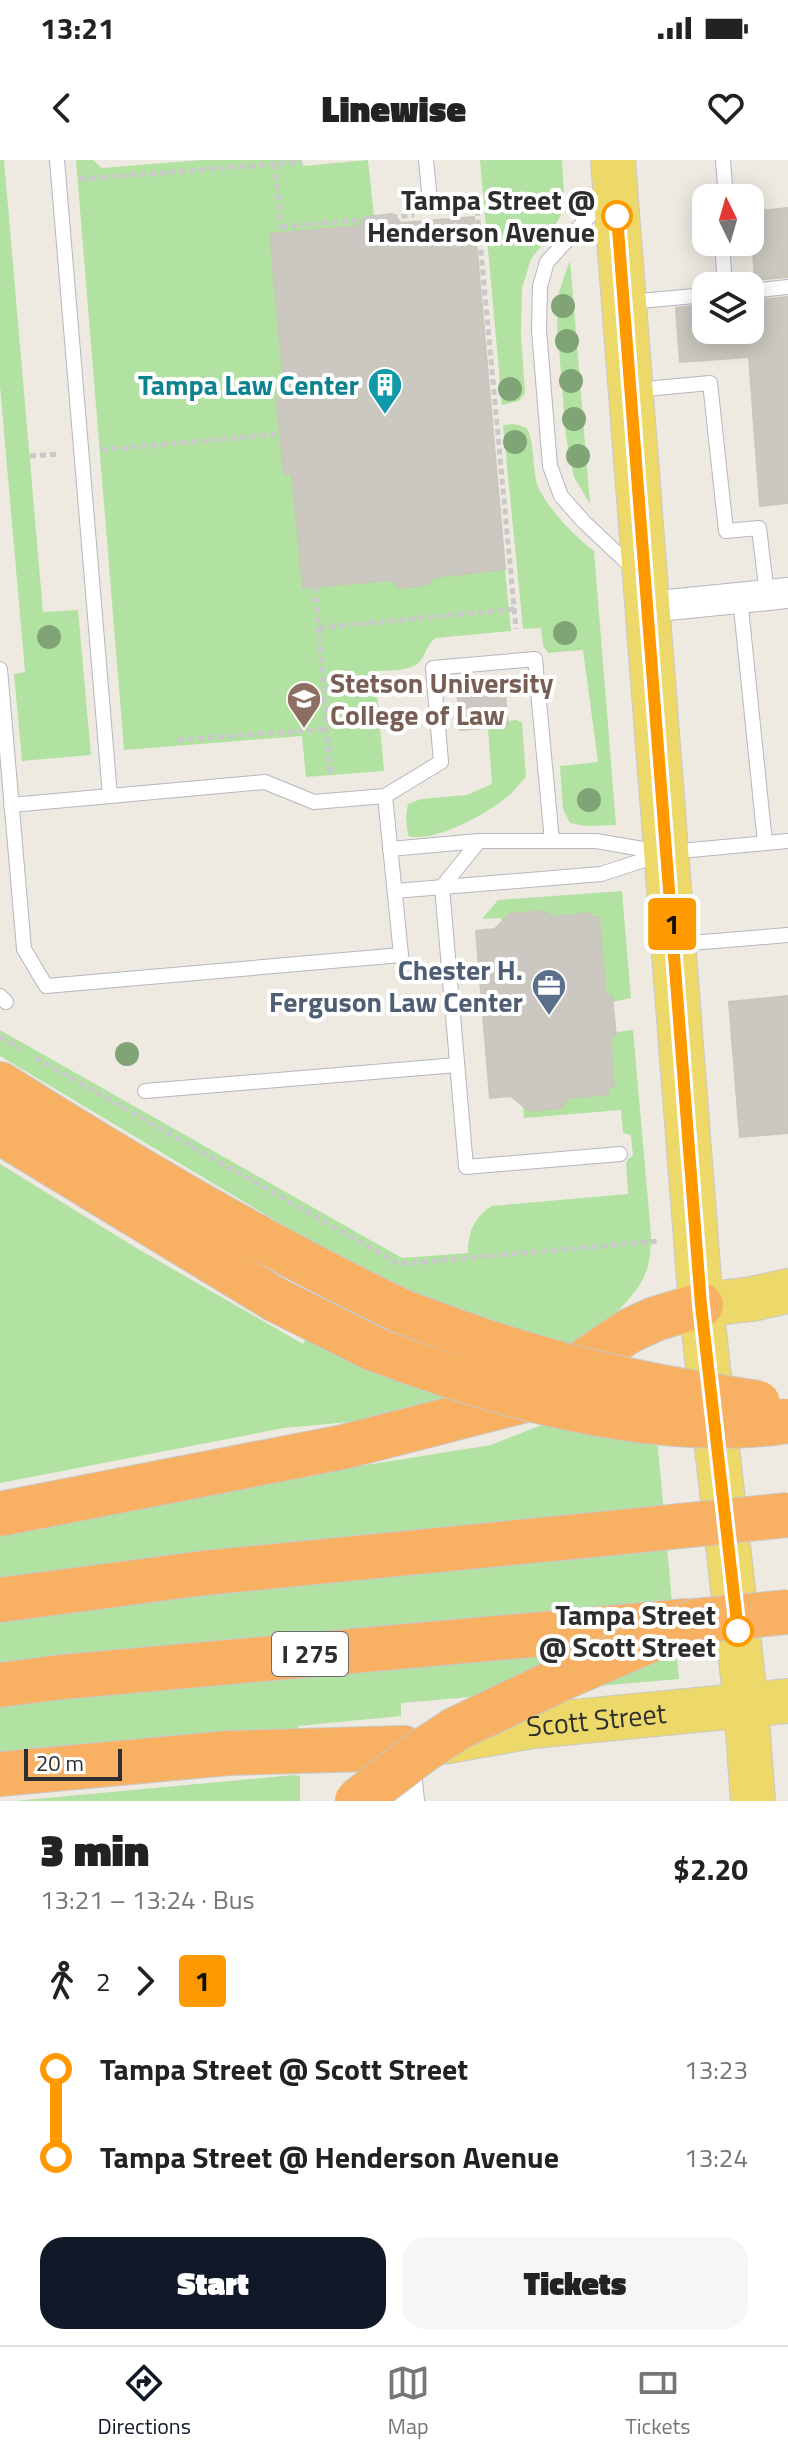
<!DOCTYPE html>
<meta charset="utf-8">
<style>
:root{--surface:#fff;--page:#f6f6f6;--text:#222;--muted:#767676;--line:#e0e0e0;--accent:#111827}
body{margin:0;font-family:"Titillium Web",sans-serif;background:var(--page);color:var(--text);height:100vh;display:flex;flex-direction:column;font-size:30px;white-space:nowrap}
*{box-sizing:border-box;margin:0}
p{font-size:26px;color:var(--muted)}
.icon{flex:none;width:44px;height:44px;fill:none;stroke:currentColor;stroke-width:2;stroke-linecap:round;stroke-linejoin:round}
.map{position:relative;height:1641px;overflow:hidden}
.panel{display:flex;flex-direction:column;background:var(--surface);flex:1}
.panel>*{flex:none}
.badge{padding:0 16px;border-radius:6px;font-size:28px;line-height:52px}
.needle{width:52px;rotate:355deg}
.tools{position:absolute;left:692px;top:24px;display:grid;gap:16px}
.tools a{display:grid;place-items:center;width:72px;height:72px;border-radius:16px;background:var(--surface);box-shadow:0 4px 20px #0003;font-size:40px}
.scale{position:absolute;left:24px;bottom:20px;width:98px;box-sizing:border-box;padding-left:8px;border:4px solid #2e2e2e;border-top:0;font-size:22px;line-height:28px;white-space:nowrap;color:#2e2e2e;-webkit-text-stroke:6px #fff;paint-order:stroke}
.map>.badge{position:absolute;translate:-50% -50%;box-shadow:0 0 0 4px #fff}
.legs{display:flex;align-items:center;gap:12px;height:88px;padding:0 40px;font-size:26px}
.legs p{margin-inline-start:auto}
.head{display:flex;align-items:center;justify-content:space-between;height:136px;padding:0 40px}
h1{font-size:44px;font-weight:800;line-height:60px}
.primary-button{display:flex;gap:16px;margin-top:auto;padding:16px 40px}
.primary-button a{flex:1;height:92px;border-radius:24px;background:var(--accent);color:#fff;font-size:32px;font-weight:800;line-height:92px;text-align:center}
.primary-button a+a{background:var(--page);color:var(--text)}
ul{padding:0 40px;list-style:none}
li{display:flex;align-items:center;gap:28px;height:88px;font-size:30px}
li i{display:grid;place-items:center;width:12px;height:100%;margin:0 10px;background:currentColor}
li i::after{content:'';width:20px;height:20px;margin:-10px;border:6px solid;border-radius:50%;background:var(--surface)}
li p{margin-inline-start:auto}
li:first-child i{background:linear-gradient(#0000 50%,currentColor 0)}
li:last-child i{background:linear-gradient(currentColor 50%,#0000 0)}
.status{display:flex;justify-content:space-between;align-items:center;height:56px;padding:0 40px;background:var(--surface);direction:ltr}
.status svg{height:22px;fill:currentColor}
header{display:flex;justify-content:space-between;align-items:center;height:104px;padding:0 40px;background:var(--surface);font-size:36px;font-weight:800}
.dock{display:flex;justify-content:space-around;align-items:center;height:112px;border-top:2px solid var(--line);background:var(--surface);font-size:22px;color:var(--muted)}
.dock a{display:grid;justify-items:center;gap:4px}
.dock .on{color:var(--accent)}
.map>svg:first-child{display:block}
</style>
<div class="status"><b>13:21</b><svg viewBox="0 0 49 12"><path d="M0 12V9h3v3zM5 12V6h3v6zM10 12V3h3v9zM15 12V0h3v12zM26 1h20v11H26zM47 4h2v5h-2z"/></svg></div>
<header><svg class="icon" aria-label="back" viewBox="0 0 24 24"><path d="M15 5l-7 7 7 7"/></svg>Linewise<svg class="icon" aria-label="heart" viewBox="0 0 24 24"><path d="M12 20l-8-8c-3-5 5-10 8-4 3-6 11-1 8 4z"/></svg></header>
<div class="map">
<svg width="788" height="1641" viewBox="0 0 788 1641">
<rect width="100%" height="100%" fill="#eeeae2"/>
<!-- green -->
<g fill="#b2e2a1">
<polygon points="0,0 4,0 43,452 78,450 91,595 22,601 14,514 25,512 0,226"/>
<path d="M76,0H93L102,8L201,0H302L303,6L368,0L374,56L366,57L358,66L270,75L285,237L276,239L284,314H292L303,427L390,420L401,428L426,425L435,417L505,409L511,471L436,478C427,484 427,491 421,500C412,512 389,510 375,511L384,611L306,617L302,576L124,590Z"/>
<polygon points="480,0 562,0 564,33 561,55 550,75 531,99 522,128 521,175 525,233 519,241 502,245"/>
<polygon points="570,100 590,344 574,317 566,277 557,164 559,132"/>
<path d="M514,264C518,265 523,266 526,268C534,275 533,311 537,324C545,346 575,377 594,391L616,665L586,666L570,663L563,649L560,606L598,602L583,490L548,493L543,485L541,468L523,469L503,265Z"/>
<path d="M516,560L522,562L526,617C520,623 515,631 508,636C489,653 432,684 408,676L406,656L408,644L421,639L467,635L492,624L488,568L507,566L508,561Z"/>
<polygon points="622,731 631,838 613,842 612,836 606,837 599,757 552,757 544,751 510,754 503,761 500,758 482,759 498,740"/>
<path d="M0,870L402,1098L468,1093C468,1072 474,1057 492,1046L628,1034L626,1004L628,999L633,996L631,975L623,973L621,950L524,958L523,946L568,938L609,934L608,927L614,926L610,876H616V872L633,870L651,1075C651,1113 643,1124 618,1151L625,1159L508,1218L428,1244L360,1261L284,1268L0,1323V1004L138,1089L303,1184L347,1100L301,1076L0,896Z"/>
<polygon points="650,1201 679,1519 401,1543 401,1556 298,1566 299,1579 0,1598 0,1370 278,1319 491,1285 549,1262"/>
<polygon points="294,1615 300,1616 300,1641 15,1641"/>
</g>
<!-- building -->
<g fill="#cac8c0" stroke="#cac6bb" stroke-width="2">
<polygon points="788,48 788,117 755,120 750,52"/>
<polygon points="392,54 401,63 474,57 505,409 435,417 426,425 400,428 390,420 303,428 292,314 284,314 280,274 276,238 285,237 270,74 358,66 366,57"/>
<polygon points="788,137 788,343 760,346 749,197 680,202 676,148 706,145 706,170 750,170 750,141"/>
<polygon points="504,525 508,566 460,570 457,529"/>
<polygon points="544,751 552,757 591,753 591,757 599,757 606,837 612,836 616,876 610,876 614,927 608,927 609,934 568,938 561,948 529,951 511,936 490,938 476,771 495,769 510,754"/>
<polygon points="788,836 788,973 740,977 729,842"/>
</g>
<g fill="none" stroke-linecap="round" stroke-linejoin="round">
<defs>
<g id="service">
<polyline points="57,0 110,636"/>
<polyline points="426,0 430,41"/>
<polyline points="723,0 726,38"/>
<polyline points="607,37 547,102 540,126 539,170 550,306 561,336 584,362 635,410"/>
<polyline points="722,82 724,112"/>
<polyline points="750,131 788,127"/>
<polyline points="628,142 706,135"/>
<polyline points="635,230 710,223 726,371 759,368 767,435"/>
<polyline points="740,438 765,683"/>
<polyline points="0,509 24,789 46,826 401,795 385,636 314,642 265,622 11,645"/>
<polyline points="385,636 441,602 433,508 535,499 552,681"/>
<polyline points="479,681 442,727 466,1007 620,994"/>
<polyline points="390,689 479,681 596,681 666,693 601,714 395,731"/>
<polyline points="669,692 788,681"/>
<polyline points="678,784 788,775"/>
<polyline points="0,836 6,842"/>
<polyline points="145,931 457,905"/>
</g>
<g id="minor">
<polyline points="648,447 788,433"/>
<polyline points="404,1591 409,1641"/>
</g>
<g id="primary">
<polyline points="613,0 701,1145 746,1545 753,1641"/>
<polyline points="701,1145 752,1139 788,1131"/>
<path id="s1" d="M442,1582L533,1566L788,1541"/>
</g>
<g id="motorway">
<path d="M0,924C130,1006 263,1085 401,1151"/>
<polyline points="0,972 276,1140 374,1189"/>
<polyline points="0,1354 343,1287 526,1240 629,1171 655,1159 701,1145"/>
<polyline points="0,1440 204,1413 612,1373"/>
<polyline points="0,1525 62,1517 687,1461"/>
<polyline points="0,1614 229,1593 404,1588"/>
</g>
</defs>
<!-- service casing -->
<use href="#service" stroke="#b5b6c0" stroke-width="16"/>
<!-- minor casing -->
<use href="#minor" stroke="#b5b6c0" stroke-width="32"/>
<!-- primary casing -->
<use href="#primary" stroke="#c9c9c9" stroke-width="46"/>
<!-- motorway casing -->
<use href="#motorway" stroke="#c9c9c9" stroke-width="46"/>
<!-- path -->
<g stroke="#c9c9c9" stroke-width="5" stroke-dasharray="6 4" stroke-linecap="butt">
<polyline points="275,4 282,73"/>
<polyline points="80,19 302,2"/>
<polyline points="448,52 477,49 516,469"/>
<polyline points="282,67 414,55"/>
<polyline points="101,290 280,274"/>
<polyline points="30,296 60,294"/>
<polyline points="315,427 331,616"/>
<polyline points="319,468 515,449"/>
<polyline points="178,580 327,569"/>
<polyline points="0,877 20,889"/>
<polyline points="36,898 399,1104 658,1081"/>
</g>
<!-- service -->
<use href="#service" stroke="#fff" stroke-width="14"/>
<!-- minor -->
<use href="#minor" stroke="#fff" stroke-width="30"/>
<!-- primary -->
<use href="#primary" stroke="#ecd969" stroke-width="44"/>
<!-- motorway -->
<use href="#motorway" stroke="#f8b063" stroke-width="44"/>
<defs>
<g id="motorway-bridge">
<path d="M401,1151C451,1170 501,1188 553,1202C620,1221 689,1232 758,1243"/>
<path d="M374,1189C498,1236 655,1281 788,1261"/>
<polyline points="612,1373 788,1355"/>
<polyline points="357,1641 421,1592 456,1569 565,1517 695,1461 788,1452"/>
</g>
</defs>
<!-- motorway-bridge casing -->
<use href="#motorway-bridge" stroke="#c9c9c9" stroke-width="46" stroke-linecap="butt"/>
<!-- motorway-bridge -->
<use href="#motorway-bridge" stroke="#f8b063" stroke-width="44"/>
</g>
<!-- trees -->
<g fill="#81a477">
<circle cx="563" cy="146" r="12"/>
<circle cx="567" cy="181" r="12"/>
<circle cx="571" cy="221" r="12"/>
<circle cx="510" cy="229" r="12"/>
<circle cx="574" cy="259" r="12"/>
<circle cx="515" cy="282" r="12"/>
<circle cx="578" cy="296" r="12"/>
<circle cx="565" cy="473" r="12"/>
<circle cx="49" cy="477" r="12"/>
<circle cx="589" cy="640" r="12"/>
<circle cx="127" cy="894" r="12"/>
</g>
<g fill="none" stroke-linecap="round" stroke-linejoin="round">
<defs>
<polyline id="line-1" points="617,56 701,1145 738,1471"/>
</defs>
<!-- line-1 casing -->
<use href="#line-1" stroke="#fff" stroke-width="18"/>
<!-- line-1 -->
<use href="#line-1" stroke="#f90" stroke-width="12"/>
</g>
<!-- icons -->
<defs>
<symbol id="building-pin" viewBox="-11 -11 22 30"><path d="M0 17L-7.5 6A9.5 9.5 0 1 1 7.5 6Z" fill="#0f9aa8" stroke="#fff"/><path d="M-4-6H4V6H1V3H-1V6H-4ZM-2.5-4.3h1.7v1.8h-1.7ZM.8-4.3h1.7v1.8H.8ZM-2.5-1h1.7V.8h-1.7ZM.8-1h1.7V.8H.8Z" fill="#fff"/></symbol>
<symbol id="university-pin" viewBox="-11 -11 22 30"><path d="M0 17L-7.5 6A9.5 9.5 0 1 1 7.5 6Z" fill="#8d6e63" stroke="#fff"/><path d="M0-5L7-2L0 1L-7-2ZM-4 1L0 2.5L4 1V4Q0 6-4 4Z" fill="#fff"/></symbol>
<symbol id="office-pin" viewBox="-11 -11 22 30"><path d="M0 17L-7.5 6A9.5 9.5 0 1 1 7.5 6Z" fill="#5c6f8a" stroke="#fff"/><path d="M-6-3h4V-5.5h4V-3h4V5H-6ZM-1-4.5V-3h2v-1.5ZM-6 0V1H6V0Z" fill="#fff"/></symbol>
</defs>
<g fill-rule="evenodd">
<use href="#building-pin" x="365" y="205" width="40" height="54"/>
<use href="#university-pin" x="284" y="519" width="40" height="54"/>
<use href="#office-pin" x="529" y="806" width="40" height="54"/>
</g>
<!-- markers -->
<g fill="#fff" stroke="#f90" stroke-width="4">
<circle cx="617" cy="56" r="14"/>
<circle cx="738" cy="1471" r="14"/>
</g>
<g text-anchor="middle" stroke-width="8" stroke-linejoin="round" paint-order="stroke">
<!-- shield labels -->
<rect fill="#fff" stroke="#6d6d6d" stroke-width="2" x="272" y="1472" width="76" height="44" rx="6"/>
<g font-size="26" font-weight="bold" fill="#2e2e2e">
<text x="310" y="1503">I 275</text>
</g>
<!-- stop labels -->
<g font-size="28" font-weight="bold" fill="#2e2e2e" stroke="#fff" text-anchor="end">
<text x="595" y="50">Tampa Street @<tspan x="595" dy="32">Henderson Avenue</tspan></text>
<text x="716" y="1465">Tampa Street<tspan x="716" dy="32">@ Scott Street</tspan></text>
</g>
<!-- culture labels -->
<g font-size="28" font-weight="bold" fill="#0d838f" stroke="#fff" text-anchor="end">
<text x="359" y="235">Tampa Law Center</text>
</g>
<!-- education labels -->
<g font-size="28" font-weight="bold" fill="#785e54" stroke="#fff" text-anchor="start">
<text x="330" y="533">Stetson University<tspan x="330" dy="32">College of Law</tspan></text>
</g>
<!-- service labels -->
<g font-size="28" font-weight="bold" fill="#4e5e75" stroke="#fff" text-anchor="end">
<text x="523" y="820">Chester H.<tspan x="523" dy="32">Ferguson Law Center</tspan></text>
</g>
<!-- street labels -->
<g font-size="28" fill="#2e2e2e" stroke="#fff">
<text dy="10" stroke="none"><textPath href="#s1" startOffset="156">Scott Street</textPath></text>
</g>
</g>
</svg>
<div class="tools">
<a><svg class="needle" viewBox="-14 -14 28 28"><path d="M0-13l5 13h-10z" fill="#e53935"/><path d="M0 13l5-13h-10z" fill="#767676"/></svg></a>
<a><svg class="icon" aria-label="layers" viewBox="0 0 24 24"><path d="M12 4l9 5-9 5-9-5zM3 14l9 5 9-5"/></svg></a>
</div>
<div class="scale">20 m</div>
<b class="badge" style="left:672px;top:764px;background:#f90;color:#111">1</b>
</div>
<section class="panel">
<div class="head"><div><h1>3 min</h1><p>13:21 – 13:24 · Bus</p></div><b>$2.20</b></div>
<div class="legs"><svg class="icon" aria-label="walk" viewBox="0 0 24 24"><circle cx="13" cy="4" r="2"/><path d="M13 8l-2 6 4 7M11 14l-3 7M7 12l3-4h3l4 4"/></svg>2<svg class="icon" aria-label="forward" viewBox="0 0 24 24"><path d="M9 5l7 7-7 7"/></svg><b class="badge" style="background:#f90;color:#111">1</b></div>
<ul>
<li><i style="color:#f90"></i><b>Tampa Street @ Scott Street</b><p>13:23</p></li>
<li><i style="color:#f90"></i><b>Tampa Street @ Henderson Avenue</b><p>13:24</p></li>
</ul>
<div class="primary-button"><a>Start</a><a>Tickets</a></div>
</section>
<nav class="dock">
<a class="on"><svg class="icon" aria-label="directions" viewBox="0 0 24 24"><path d="M12 3l9 9-9 9-9-9zM9 14v-3h6M13 9l2 2-2 2"/></svg>Directions</a>
<a><svg class="icon" aria-label="map" viewBox="0 0 24 24"><path d="M3 6l6-2 6 2 6-2v14l-6 2-6-2-6 2zM9 4v14M15 6v14"/></svg>Map</a>
<a><svg class="icon" aria-label="tickets" viewBox="0 0 24 24"><path d="M3 7h18v10H3zM15 7v10"/></svg>Tickets</a>
</nav>
